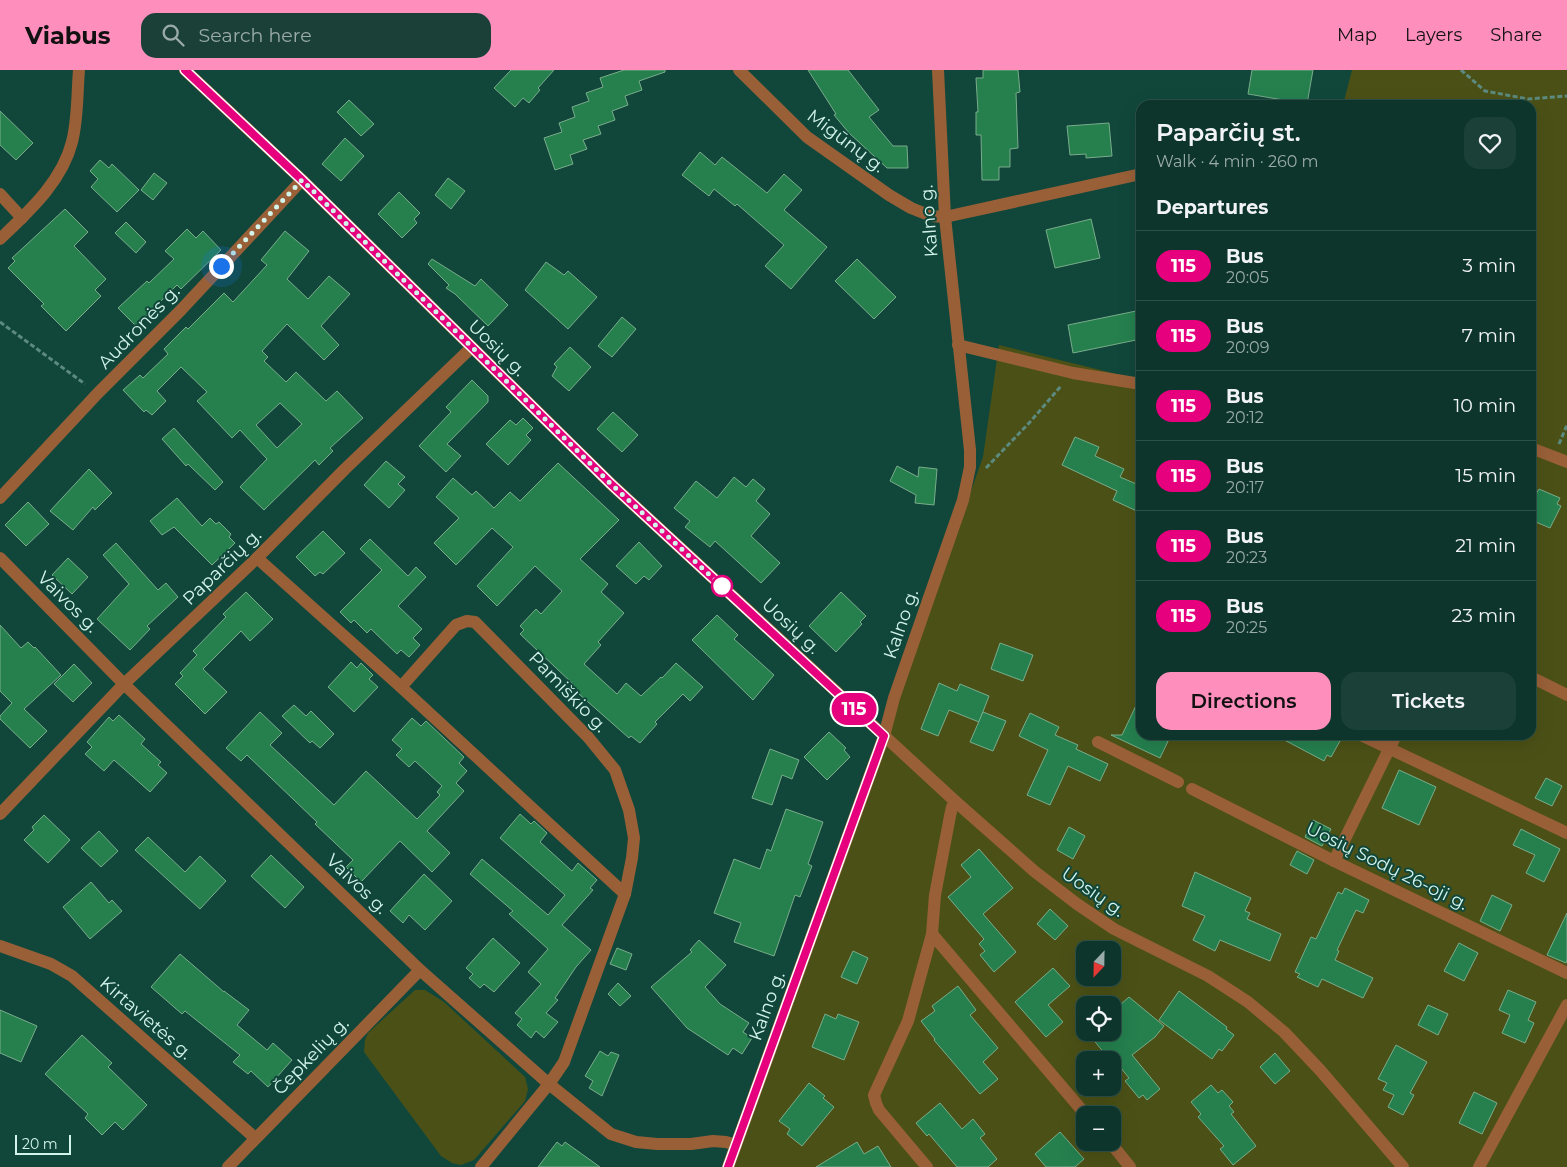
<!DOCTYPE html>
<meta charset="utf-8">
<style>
:root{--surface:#0d352c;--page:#1b4038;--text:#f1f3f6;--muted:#9aaba9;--line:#2d5048;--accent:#fe8ebc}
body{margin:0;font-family:Montserrat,sans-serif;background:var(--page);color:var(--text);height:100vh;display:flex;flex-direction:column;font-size:19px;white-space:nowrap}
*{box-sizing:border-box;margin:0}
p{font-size:16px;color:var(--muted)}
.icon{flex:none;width:28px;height:28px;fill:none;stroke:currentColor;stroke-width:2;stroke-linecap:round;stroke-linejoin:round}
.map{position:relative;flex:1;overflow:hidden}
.sheet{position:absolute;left:1136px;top:30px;width:400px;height:640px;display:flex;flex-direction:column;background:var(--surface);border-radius:15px;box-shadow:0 5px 20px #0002,0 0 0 1px var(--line)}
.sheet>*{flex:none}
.badge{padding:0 10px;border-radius:16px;font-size:18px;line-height:32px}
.needle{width:32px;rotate:202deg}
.controls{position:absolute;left:1076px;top:871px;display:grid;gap:10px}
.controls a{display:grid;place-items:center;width:45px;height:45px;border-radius:10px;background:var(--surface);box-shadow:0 5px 20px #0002,0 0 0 1px var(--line);font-size:25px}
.scale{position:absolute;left:15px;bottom:12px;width:56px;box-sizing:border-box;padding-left:5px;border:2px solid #d3f4ea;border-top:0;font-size:14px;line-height:18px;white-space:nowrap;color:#d3f4ea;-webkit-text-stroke:4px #11473b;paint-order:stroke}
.you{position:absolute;width:25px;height:25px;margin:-12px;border:4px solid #fff;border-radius:50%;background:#1a73e8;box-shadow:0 0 0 8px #1a73e833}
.map>.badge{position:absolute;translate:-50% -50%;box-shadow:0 0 0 2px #fff}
h2{padding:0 20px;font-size:19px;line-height:45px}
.round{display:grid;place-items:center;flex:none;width:52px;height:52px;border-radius:15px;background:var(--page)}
.headline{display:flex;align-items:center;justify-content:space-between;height:85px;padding:0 20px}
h1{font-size:24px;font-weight:600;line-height:38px}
.cta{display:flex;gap:10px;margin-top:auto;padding:10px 20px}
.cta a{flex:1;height:58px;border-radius:15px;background:var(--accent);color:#111;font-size:20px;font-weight:600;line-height:58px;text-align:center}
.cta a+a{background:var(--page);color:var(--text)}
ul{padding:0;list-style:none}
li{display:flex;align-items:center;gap:15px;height:70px;padding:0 20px;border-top:1px solid var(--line)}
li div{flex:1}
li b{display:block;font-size:19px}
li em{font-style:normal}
li .badge{min-width:55px;font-weight:700;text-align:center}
header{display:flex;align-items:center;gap:30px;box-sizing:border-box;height:70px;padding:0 25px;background:var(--accent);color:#111}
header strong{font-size:24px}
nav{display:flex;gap:28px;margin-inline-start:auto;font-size:18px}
.search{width:350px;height:45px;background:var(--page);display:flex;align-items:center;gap:12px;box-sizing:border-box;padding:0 18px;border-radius:15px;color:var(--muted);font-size:19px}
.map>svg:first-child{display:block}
</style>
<header>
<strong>Viabus</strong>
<div class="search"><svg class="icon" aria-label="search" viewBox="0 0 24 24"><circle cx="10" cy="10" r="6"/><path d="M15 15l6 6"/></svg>Search here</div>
<nav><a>Map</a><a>Layers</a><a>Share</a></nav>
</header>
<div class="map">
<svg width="1567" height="1097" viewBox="0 0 1567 1097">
<rect width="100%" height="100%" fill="#11473b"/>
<!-- green -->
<g fill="#4b5116" fill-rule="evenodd">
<path d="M1352,0H1567V1097H732L983,387L999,275L1141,310V665H1531V35H1343ZM1085,880H1112V908H1085ZM1085,935H1112V962H1085ZM1085,990H1112V1018H1085ZM1085,1045H1112V1072H1085Z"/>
<polygon points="415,920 425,920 444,932 525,1007 528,1019 525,1031 474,1090 461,1095 452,1093 441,1086 364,982 365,970 368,963"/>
</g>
<!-- building -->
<g fill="#25804e" stroke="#7aac8b" fill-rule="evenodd">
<polygon points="511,0 554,0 538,18 540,20 529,33 523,28 515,37 494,18"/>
<polygon points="624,0 665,0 665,2 639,11 642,20 625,26 628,35 612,41 615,50 598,56 601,64 583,70 587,79 570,85 573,94 555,100 544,68 562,62 559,53 575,47 572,37 589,31 586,23 603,17 600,8"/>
<polygon points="808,0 848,0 879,40 869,47 893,76 907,76 908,98 887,98 849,63 834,45 836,44"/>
<polygon points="983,0 1018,0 1020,22 1016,23 1018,78 1010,79 1010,97 999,97 999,110 982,110 981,65 976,65 976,42 978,42 976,8 983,8"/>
<polygon points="1252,0 1313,0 1307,34 1248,24"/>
<polygon points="349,30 374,54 361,66 337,42"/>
<polygon points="0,41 33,73 16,90 0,75"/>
<polygon points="1109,53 1112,86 1086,88 1086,84 1070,85 1067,56"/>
<polygon points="345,68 364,86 341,111 322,94"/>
<polygon points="700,82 715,95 722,87 767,123 784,104 802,120 784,140 827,177 791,219 765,196 784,175 737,134 735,136 714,119 709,126 682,105"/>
<polygon points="100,90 109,98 112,94 139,120 117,142 91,117 98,109 90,101"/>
<polygon points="154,103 167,113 153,130 141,120"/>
<polygon points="448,108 465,121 451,139 435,125"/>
<polygon points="399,122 420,143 414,149 417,153 402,168 378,144"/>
<polygon points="65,139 88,162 74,176 106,209 95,220 101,226 66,261 41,236 44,234 8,198 15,191 12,188"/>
<polygon points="1091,149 1100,188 1055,198 1046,160"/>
<polygon points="126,152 146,172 136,183 115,163"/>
<polygon points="187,159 196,168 203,161 221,180 181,219 177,215 136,256 118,238 147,211 149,213 174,189 165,181"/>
<path d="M285,161L309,181L287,209L308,229L329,206L350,224L321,256L339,275L324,290L287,254L262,281L268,287L264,291L286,312L296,302L326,331L337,321L363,348L330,378L333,381L319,395L315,390L264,440L240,417L267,389L240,360L232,368L197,331L207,322L181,297L157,321L166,331L152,345L146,340L144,342L123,320L140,305L143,308L168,284L164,279L186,257L188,259L224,223L233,232L267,195L261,190ZM280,333L302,354L277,378L256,355Z"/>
<polygon points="432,189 475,216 481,209 508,235 488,256 455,224 446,218 449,215 428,194"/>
<polygon points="857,189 896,227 874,249 835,211"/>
<polygon points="546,192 564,205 568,201 597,227 568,259 525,220"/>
<polygon points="1141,240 1141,269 1073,283 1068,255"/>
<polygon points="622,247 636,259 612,287 598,276"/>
<polygon points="570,277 591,297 569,321 552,306 557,297 554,294"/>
<polygon points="472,310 488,326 488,332 447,374 461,386 446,402 419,376 451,342 446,337"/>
<polygon points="613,342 638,365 622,382 597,359"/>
<polygon points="523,348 533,358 526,365 531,370 508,395 486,374 510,350 516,355"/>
<polygon points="174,358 223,412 215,420 188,394 186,396 162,369"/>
<polygon points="1075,367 1099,377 1095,386 1124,399 1120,407 1141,416 1141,443 1113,430 1117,421 1062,395"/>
<polygon points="386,391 405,407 398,414 405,420 389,438 364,415"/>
<polygon points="558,393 619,450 580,489 608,514 601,522 624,543 598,572 601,575 584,594 617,624 626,613 641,626 661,607 662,608 676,593 703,617 690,631 683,624 655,652 657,654 640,673 631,666 629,668 571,617 573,614 520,564 524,560 520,556 536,539 541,544 562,521 535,496 497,536 477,516 513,477 492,458 456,495 434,473 459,448 436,427 453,408 472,425 476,421 494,438 510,422 520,431"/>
<polygon points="897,396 918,407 919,397 937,399 934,435 915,433 916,425 890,411"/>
<polygon points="89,399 112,423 95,440 93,437 73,460 50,441"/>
<polygon points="734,407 746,417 753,409 765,419 756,431 770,444 751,466 780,493 761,513 715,471 710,477 685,457 690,451 674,438 696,411 717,428"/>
<polygon points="1539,419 1560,428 1557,434 1561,436 1550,458 1531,450 1531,432"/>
<polygon points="177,428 202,456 210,448 216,454 219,452 231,464 229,467 235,473 212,495 174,457 162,465 150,451"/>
<polygon points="28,432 49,454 26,476 5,455"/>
<polygon points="323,461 345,483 323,504 320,502 315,506 296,487"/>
<polygon points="370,469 408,506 416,497 426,507 398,536 422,559 413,568 420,575 409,587 401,580 397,584 371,559 367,563 354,550 351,553 340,542 382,500 360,479"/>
<polygon points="639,472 662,496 649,510 644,506 636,514 616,496"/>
<polygon points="116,473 158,520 166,513 178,527 147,556 150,559 130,580 97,549 129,514 103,485"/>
<polygon points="68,488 88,507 72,524 52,505"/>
<polygon points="246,522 273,549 250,571 241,561 203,599 227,622 205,644 175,614 183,606 180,603 197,585 193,581 226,547 223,544"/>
<polygon points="841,522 866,546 860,552 862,554 836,582 809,556"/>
<polygon points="717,545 738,565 734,569 774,605 753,630 692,570"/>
<polygon points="0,555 21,578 28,572 34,578 35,577 61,605 24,639 47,661 30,678 0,649 0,646 12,633 0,621"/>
<polygon points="1000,573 1033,585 1023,611 991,599"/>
<polygon points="351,592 357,598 361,593 373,605 369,609 378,617 354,642 328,617"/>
<polygon points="74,594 92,613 73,632 54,614"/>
<polygon points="939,613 957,621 960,614 989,626 979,652 949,640 938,666 921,659"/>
<polygon points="1141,625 1141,665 1171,665 1160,688 1111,665 1122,665"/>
<polygon points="294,635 306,646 311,641 334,664 320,678 312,671 310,673 282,646"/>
<polygon points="260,642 282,663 270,675 334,735 366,701 417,749 440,725 437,722 442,716 415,691 409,697 396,685 402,679 392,670 412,648 421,656 426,651 464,687 459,693 467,701 456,713 464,721 427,761 450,783 432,802 400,771 361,812 346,797 353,790 315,754 317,752 247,685 241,691 226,678"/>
<polygon points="983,642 1006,651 993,681 970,672"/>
<polygon points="1030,643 1059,657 1055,665 1078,675 1076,679 1108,694 1100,711 1068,696 1050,735 1027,725 1048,680 1019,666"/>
<polygon points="119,645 145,669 141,674 161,692 158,695 167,703 150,722 114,690 104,701 85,684 92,677 87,672 109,647 113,651"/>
<polygon points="829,662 846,678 844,680 850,687 827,710 804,687"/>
<polygon points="1275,665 1328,665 1340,671 1331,687 1327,685 1324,691"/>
<polygon points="770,679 799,690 792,709 782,705 772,735 752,728"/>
<polygon points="1399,700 1436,717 1419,755 1382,738"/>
<polygon points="1546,708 1562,716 1552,736 1535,728"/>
<polygon points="786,739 823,752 808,794 812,796 800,827 795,825 774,886 734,872 741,853 714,843 734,789 760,799 767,779 771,781"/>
<polygon points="520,744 531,754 534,751 547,763 540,772 572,801 578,793 597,810 590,818 593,820 562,855 591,880 576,897 555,928 558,930 546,943 558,952 544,968 536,961 531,968 517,955 522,949 515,943 541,914 528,902 548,879 509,844 513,841 470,804 482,789 548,845 565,825 500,768"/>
<polygon points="44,745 70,770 48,793 24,770 34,760 32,757"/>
<polygon points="1313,750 1331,759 1322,776 1305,767"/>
<polygon points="1069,757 1085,766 1073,789 1057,780"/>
<polygon points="1521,759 1560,779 1544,812 1526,803 1535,785 1513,775"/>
<polygon points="99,761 118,781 101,797 81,778"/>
<polygon points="148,767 185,802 200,786 226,811 200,839 135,780"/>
<polygon points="979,779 1013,818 983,844 1016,882 994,902 980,885 985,881 979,874 984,869 948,827 971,807 961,795"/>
<polygon points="1297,781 1314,790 1307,804 1290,795"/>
<polygon points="271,785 304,817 285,838 251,806"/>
<polygon points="1195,802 1251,828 1245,841 1250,843 1247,849 1281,864 1270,891 1220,870 1215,881 1193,870 1205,846 1182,836"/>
<polygon points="424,804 452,831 425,860 409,845 403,853 390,841"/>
<polygon points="91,812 109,833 112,830 122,841 90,869 63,837"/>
<polygon points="1345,818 1369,830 1363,843 1356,840 1337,880 1339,881 1335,890 1373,908 1363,928 1322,909 1318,917 1297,907 1300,904 1295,902 1311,867 1316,869 1338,822 1342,824"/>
<polygon points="1492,825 1512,835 1500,861 1480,851"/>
<polygon points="1050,839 1068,856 1055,870 1037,854"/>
<polygon points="1567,843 1567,890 1566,893 1547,885"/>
<polygon points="493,868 520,893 494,922 484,914 480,918 469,908 473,904 466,898"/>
<polygon points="699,870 726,895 705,917 720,934 749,953 743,962 752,968 742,984 733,978 728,985 687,958 651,917 692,882 690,880"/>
<polygon points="1459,873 1478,883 1464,911 1444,901"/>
<polygon points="617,878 632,884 626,900 610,894"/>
<polygon points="853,881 868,888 857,914 841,907"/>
<polygon points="180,884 224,922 224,921 249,940 237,955 267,980 273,973 292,990 268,1017 251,1001 248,1004 233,992 240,985 185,941 182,944 151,917"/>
<polygon points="1053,898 1070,916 1048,935 1063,952 1046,967 1015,932"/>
<polygon points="618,913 631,926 620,936 608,924"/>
<polygon points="958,916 976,940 970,945 998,978 983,992 998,1009 980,1024 934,970 935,969 921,951 935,941 932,936"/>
<polygon points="1508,920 1536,932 1528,950 1534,953 1525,973 1502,963 1510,945 1499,940"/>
<polygon points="1179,921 1227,957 1226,959 1234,965 1222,981 1219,979 1212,989 1159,950"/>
<polygon points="1129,927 1164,956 1155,967 1132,985 1160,1019 1147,1030 1143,1025 1139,1028 1125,1011 1129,1008 1108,982 1105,984 1087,962 1112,962 1112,942"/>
<polygon points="1428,935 1448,944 1438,965 1418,955"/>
<polygon points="0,940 37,956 21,992 0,983"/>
<polygon points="825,944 836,949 838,944 859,952 844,990 812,977"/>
<polygon points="82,965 112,993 108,997 147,1035 123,1060 115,1052 102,1065 85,1048 88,1044 45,1004"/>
<polygon points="1396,975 1427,992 1410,1023 1414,1025 1403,1045 1388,1037 1394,1025 1383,1020 1387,1013 1378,1009"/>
<polygon points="600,981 608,986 611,982 619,985 602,1026 589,1018 593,1011 585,1006"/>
<polygon points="1275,983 1290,1001 1275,1014 1260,997"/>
<polygon points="809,1013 825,1026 823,1028 834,1037 802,1076 787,1064 790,1059 779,1051"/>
<polygon points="1211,1015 1218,1023 1222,1020 1233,1032 1229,1036 1234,1042 1231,1044 1256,1076 1233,1095 1220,1079 1224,1076 1198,1047 1201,1044 1191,1032"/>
<polygon points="1474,1022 1497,1033 1482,1064 1459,1053"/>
<polygon points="940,1033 962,1059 973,1049 985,1064 980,1068 997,1089 988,1097 957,1097 929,1064 927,1066 916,1053"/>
<polygon points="1060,1062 1084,1089 1075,1097 1046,1097 1035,1084"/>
<polygon points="557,1072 562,1076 565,1072 600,1097 538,1097"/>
<polygon points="857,1072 864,1084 878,1076 891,1097 816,1097"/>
</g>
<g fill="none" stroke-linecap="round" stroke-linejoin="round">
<!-- path -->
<g stroke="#5c8a7f" stroke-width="3" stroke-dasharray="5 2.5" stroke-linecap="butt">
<polyline points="1461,0 1485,21 1528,29 1567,26"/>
<polyline points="0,252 85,314"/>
<polyline points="1559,374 1567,355"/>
<polyline points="986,398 1030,352 1061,316"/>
</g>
<!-- minor -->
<g stroke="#996038" stroke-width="12">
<polyline points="185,0 302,110 611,414 956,732 1034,801 1077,834 1114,859 1208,906 1248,932 1284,962 1320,1000 1403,1097"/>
<polyline points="739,0 807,67 889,125 911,138 931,146 945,147 1141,104"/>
<polyline points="0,124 22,148"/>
<path d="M0,169C28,142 62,112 72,72C78,49 77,24 79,0"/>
<polyline points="958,275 1073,303 1141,314"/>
<polyline points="1531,378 1567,392"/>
<polyline points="0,428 98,323 181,240 302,110"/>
<polyline points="0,488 124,614 420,900 549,1014 611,1064 636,1072 657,1074 691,1074 713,1071 726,1072 736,1075"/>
<polyline points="257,488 401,617 625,824"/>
<polyline points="1531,607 1567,625"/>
<polyline points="401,617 456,555 467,551 475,552 588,667 615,700 629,740 634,768 632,788 625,824 564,992 549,1014 481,1097"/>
<polyline points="1361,665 1567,763"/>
<polyline points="1098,672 1178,712"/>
<polyline points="1192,719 1334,791 1567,903"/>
<polyline points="0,744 124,614 257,488 345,399 471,278"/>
<polyline points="1334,791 1396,665"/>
<polyline points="932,864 1086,1045"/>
<polyline points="0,876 51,894 72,906 255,1068"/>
<polyline points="1110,1072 1130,1097"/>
<polyline points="228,1097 420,900"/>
<polyline points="728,1097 884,666 894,628 963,430 970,397 970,380 945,147 938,0"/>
<polyline points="927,1097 879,1040 876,1033 874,1025 908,951 932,864 935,825 950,746 952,737 956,732"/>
<polyline points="1479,1097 1567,935"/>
</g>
</g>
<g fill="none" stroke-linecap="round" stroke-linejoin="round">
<defs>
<polyline id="line" points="185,0 302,110 611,414 884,666 728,1097"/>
</defs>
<!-- line casing -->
<use href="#line" stroke="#fff" stroke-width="11"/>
<!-- line -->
<use href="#line" stroke="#e6007e" stroke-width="8"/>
<!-- walk -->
<polyline stroke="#d3f4ea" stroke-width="5" stroke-dasharray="0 9" points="221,196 302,110 611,414 726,520 722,516"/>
</g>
<!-- markers -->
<circle fill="#fff" stroke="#e6007e" stroke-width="2.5" cx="722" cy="516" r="10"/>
<g text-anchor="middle" stroke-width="4" stroke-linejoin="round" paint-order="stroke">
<!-- street labels -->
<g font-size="18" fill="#d3f4ea" stroke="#11473b">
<text transform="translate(846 71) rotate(37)" y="6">Migūnų g.</text>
<text transform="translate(929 151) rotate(-94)" y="6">Kalno g.</text>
<text transform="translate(139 257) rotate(-46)" y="6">Audronės g.</text>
<text transform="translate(497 278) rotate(44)" y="6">Uosių g.</text>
<text transform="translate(222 497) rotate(-44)" y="6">Paparčių g.</text>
<text transform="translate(68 532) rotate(45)" y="6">Vaivos g.</text>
<text transform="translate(901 554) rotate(-71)" y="6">Kalno g.</text>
<text transform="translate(791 556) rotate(43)" y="6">Uosių g.</text>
<text transform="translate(568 622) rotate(46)" y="6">Pamiškio g.</text>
<text transform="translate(1387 796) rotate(26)" y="6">Uosių Sodų 26-oji g.</text>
<text transform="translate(357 814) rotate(44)" y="6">Vaivos g.</text>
<text transform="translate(1093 822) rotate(35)" y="6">Uosių g.</text>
<text transform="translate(767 936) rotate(-70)" y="6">Kalno g.</text>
<text transform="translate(146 948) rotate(41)" y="6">Kirtavietės g.</text>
<text transform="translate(311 986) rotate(-46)" y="6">Čepkelių g.</text>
</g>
</g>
</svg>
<div class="controls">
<a><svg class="needle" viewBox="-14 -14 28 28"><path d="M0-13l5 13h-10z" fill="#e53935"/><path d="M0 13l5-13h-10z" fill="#9aaba9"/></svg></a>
<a><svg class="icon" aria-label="locate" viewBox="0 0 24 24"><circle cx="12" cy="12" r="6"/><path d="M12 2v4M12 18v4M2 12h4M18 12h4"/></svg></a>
<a>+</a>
<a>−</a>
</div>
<div class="scale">20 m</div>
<div class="you" style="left:221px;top:196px"></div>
<b class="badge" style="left:854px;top:639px;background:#e6007e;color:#fff">115</b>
<section class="sheet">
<div class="headline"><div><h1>Paparčių st.</h1><p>Walk · 4 min · 260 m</p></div><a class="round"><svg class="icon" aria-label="heart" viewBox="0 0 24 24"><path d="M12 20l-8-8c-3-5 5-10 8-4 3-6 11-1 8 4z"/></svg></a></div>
<h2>Departures</h2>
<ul>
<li><span class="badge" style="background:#e6007e;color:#fff">115</span><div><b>Bus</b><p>20:05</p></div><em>3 min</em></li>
<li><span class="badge" style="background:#e6007e;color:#fff">115</span><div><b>Bus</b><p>20:09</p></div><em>7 min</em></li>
<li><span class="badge" style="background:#e6007e;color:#fff">115</span><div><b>Bus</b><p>20:12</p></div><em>10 min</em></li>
<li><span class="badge" style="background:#e6007e;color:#fff">115</span><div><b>Bus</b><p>20:17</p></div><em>15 min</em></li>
<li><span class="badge" style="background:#e6007e;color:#fff">115</span><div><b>Bus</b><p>20:23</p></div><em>21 min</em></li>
<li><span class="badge" style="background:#e6007e;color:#fff">115</span><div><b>Bus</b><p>20:25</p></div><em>23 min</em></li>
</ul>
<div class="cta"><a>Directions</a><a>Tickets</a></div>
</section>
</div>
